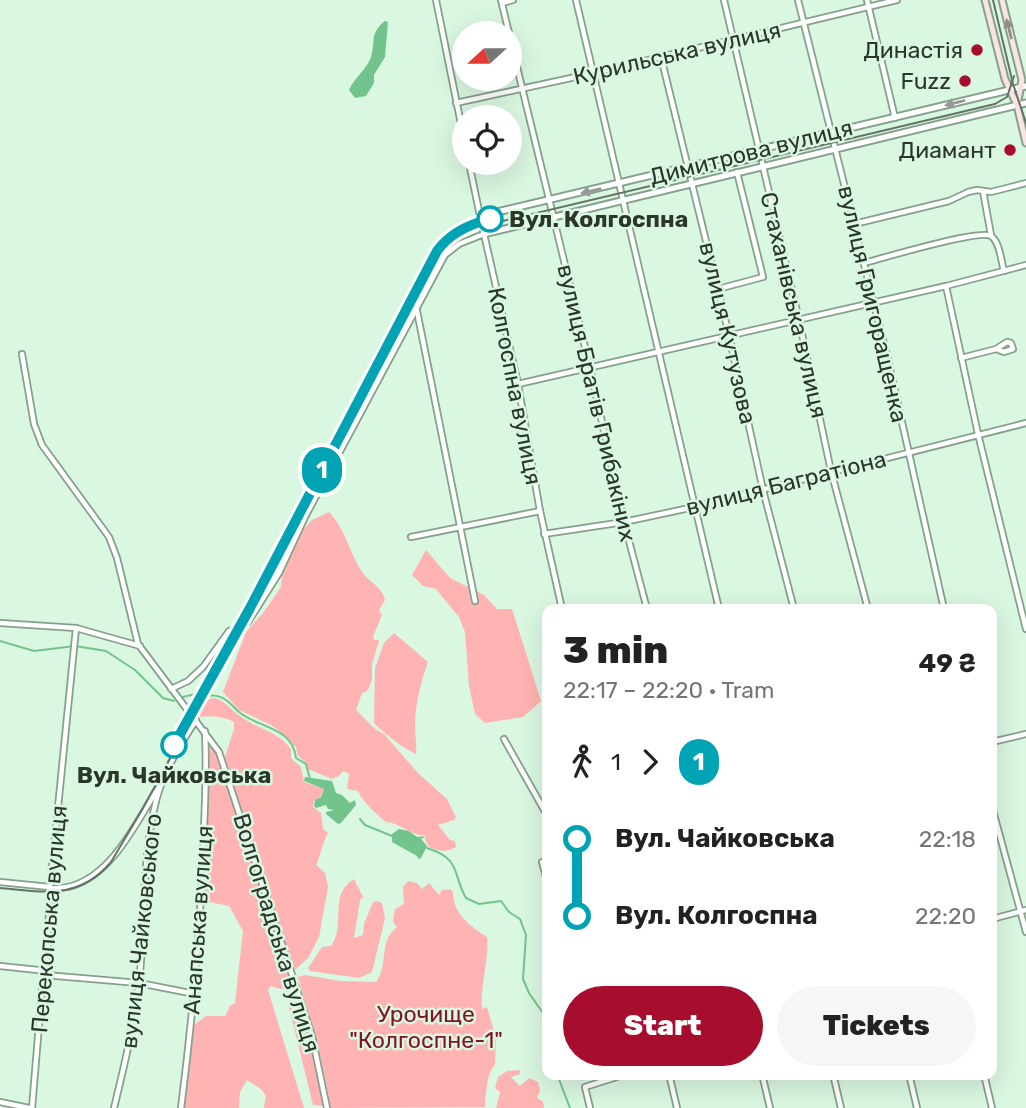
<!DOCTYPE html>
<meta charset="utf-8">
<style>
:root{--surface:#fff;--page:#f6f6f6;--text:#222;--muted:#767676;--accent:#a70e2d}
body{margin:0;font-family:Rubik,sans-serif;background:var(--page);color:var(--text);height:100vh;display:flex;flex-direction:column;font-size:26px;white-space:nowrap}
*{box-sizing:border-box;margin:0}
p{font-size:23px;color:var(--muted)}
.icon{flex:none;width:38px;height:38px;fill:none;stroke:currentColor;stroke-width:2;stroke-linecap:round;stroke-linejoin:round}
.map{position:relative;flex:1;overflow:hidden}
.details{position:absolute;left:542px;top:604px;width:455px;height:476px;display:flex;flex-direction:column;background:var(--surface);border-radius:14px;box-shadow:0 7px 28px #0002}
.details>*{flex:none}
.badge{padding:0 14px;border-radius:23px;font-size:24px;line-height:46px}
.needle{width:46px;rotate:249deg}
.fabs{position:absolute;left:452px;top:21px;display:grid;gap:14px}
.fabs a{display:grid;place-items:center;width:70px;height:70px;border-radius:50%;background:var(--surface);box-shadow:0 7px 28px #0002;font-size:35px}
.map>.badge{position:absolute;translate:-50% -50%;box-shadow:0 0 0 4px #fff}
.legs{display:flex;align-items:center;gap:10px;height:77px;padding:0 21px;font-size:23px}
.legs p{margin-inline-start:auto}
.headline{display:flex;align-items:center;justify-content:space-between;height:119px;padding:0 21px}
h1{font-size:38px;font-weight:800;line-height:52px}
.cta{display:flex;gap:14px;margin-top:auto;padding:14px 21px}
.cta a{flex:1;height:80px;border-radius:42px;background:var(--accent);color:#fff;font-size:28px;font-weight:800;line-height:80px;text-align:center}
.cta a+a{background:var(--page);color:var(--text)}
ul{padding:0 21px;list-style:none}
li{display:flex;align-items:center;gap:24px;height:77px;font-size:26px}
li i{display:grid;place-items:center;width:10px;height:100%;margin:0 9px;background:currentColor}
li i::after{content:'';width:18px;height:18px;margin:-9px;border:5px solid;border-radius:50%;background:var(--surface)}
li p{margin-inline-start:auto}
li:first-child i{background:linear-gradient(#0000 50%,currentColor 0)}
li:last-child i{background:linear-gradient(currentColor 50%,#0000 0)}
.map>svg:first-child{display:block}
</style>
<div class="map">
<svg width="1026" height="1108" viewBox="0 0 1026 1108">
<rect width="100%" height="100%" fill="#daf7e1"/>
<!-- green -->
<g fill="#ffb3b2">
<path d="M329,512C345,529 349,551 361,570C368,582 382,586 385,600L379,610L382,615L373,636L374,640H379L372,665V680L368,690L362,693L356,710L375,729L384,734L418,773L447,799L456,817L454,820L438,825L450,840L455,841L456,847C446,853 439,851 429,847L425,839L426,835C412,837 401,823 386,822C375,813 364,803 358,791L347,789L349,774L343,771L339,776L332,779L308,769L306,763L298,756L296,747L283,734L271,725L239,710L223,692L246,632L263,613L281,587L282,575L303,530L312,520Z"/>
<polygon points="426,550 450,578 484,595 497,609 512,609 541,701 523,717 485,723 475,714 469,686 465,632 459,617 436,589 423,586 412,575"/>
<path d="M394,633L428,662C421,681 415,705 415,725C415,735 417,744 416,754C401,747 385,734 374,723L375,668L384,643Z"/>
<path d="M213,698C226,700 229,709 240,716C257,729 278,731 291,749V758L301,767L304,782L324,789L320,797L314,801L313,807L321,813L323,829L328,833C322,844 321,854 316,865L325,873L328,887L319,937L308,958L295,970L261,875L225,757L234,729V722C225,717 212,715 201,717L199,715L206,700Z"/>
<polygon points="210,744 221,761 293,985 281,989 271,986 268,990 304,1108 264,1108 266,1096 261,1089 247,1080 240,1092 239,1108 184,1108 194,1025 206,1016 225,1016 230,1006 235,1003 243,931 229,906 205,901"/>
<path d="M354,879L363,897L360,900L354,938L363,935L364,924L373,902L377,901L382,903L385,918L372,972L359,978L310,971L308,968L322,947L331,946C347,925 327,896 354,879Z"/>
<path d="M408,881L417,883L422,889L429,883L439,895L442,890L450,889L453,892C453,914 470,926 487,937C489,961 480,985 482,1009L487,1007L496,1038L495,1064C486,1075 486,1093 485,1107L331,1108L320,1054L298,977L305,975L340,981L376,982C389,965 378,942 397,927L393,922L395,909L404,904L403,887Z"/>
<polygon points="294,990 306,1023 323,1106 313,1105 288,1003 292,991"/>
<polygon points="520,1070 520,1074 511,1077 520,1086 529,1078 538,1082 540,1091 537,1098 543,1102 544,1108 496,1108 500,1092 495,1088 498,1077 507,1071"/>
</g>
<!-- water -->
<g fill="#73c48c">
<path d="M385,21L388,22L385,57L374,75V83L366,96L355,98L349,90C354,78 367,69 371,57C376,41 369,34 385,21Z"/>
<polygon points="305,777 332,781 336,793 342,795 350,803 355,800 356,805 341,823 338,824 326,814 326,812 334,810 328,809 326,805 316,808 314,806 315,800 321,797 324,789 304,781"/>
<polygon points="399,829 409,831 417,837 426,836 421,839 427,846 421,858 418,859 417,856 392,842 392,834"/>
</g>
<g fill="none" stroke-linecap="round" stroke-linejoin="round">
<!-- stream -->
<g stroke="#73c48c" stroke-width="2">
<polyline points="0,641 34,651 75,646 106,651 135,670 163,698 174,701"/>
<path d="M207,696C223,693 229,703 239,712C258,728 293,727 296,758L306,764L310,779"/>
<polyline points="183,697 199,693"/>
<polyline points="360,819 365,825 392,836"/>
<path d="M427,848C462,859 452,874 466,898L479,904L501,901L509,912L520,919L526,935L523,979L529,993L545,1016L548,1033"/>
<polyline points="557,1074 570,1108"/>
</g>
<defs>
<g id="minor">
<polyline points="436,0 464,139"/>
<polyline points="501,0 509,33"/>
<polyline points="576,0 719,609"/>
<polyline points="724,0 799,320 831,471 868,609"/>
<polyline points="798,0 888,360 944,609"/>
<polyline points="867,0 895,118"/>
<polyline points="502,3 513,0"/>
<polyline points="509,34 590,368 624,522 647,609"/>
<polyline points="661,57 729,335 763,490 794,609"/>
<polyline points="456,103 594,73 897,0"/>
<polyline points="469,163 480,216"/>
<polyline points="983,191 991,235"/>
<polyline points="854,224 949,201 968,192 977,190 991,192 1026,183"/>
<path d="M864,263C883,258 979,229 991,236C1000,242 1001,261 1004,271"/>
<polyline points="946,286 978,434 1026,629"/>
<polyline points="718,289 763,277 737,172"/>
<polyline points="417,311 475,601"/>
<polyline points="22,354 34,424 42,445 109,537 117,558 138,644 219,752 312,1036 327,1108"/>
<polyline points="961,358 996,349 1004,352 1013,349 1011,343 1007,342 996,349"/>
<polyline points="518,384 946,286 1026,265"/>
<polyline points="544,534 624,522 694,507 1026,423"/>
<polyline points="411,537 540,511"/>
<polyline points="0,623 76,628"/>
<polyline points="171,689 188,681 203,667 229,631 242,627 248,622 279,573 305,517 445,255 459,244 484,234 518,384 540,511 562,609"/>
<polyline points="504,739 548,817"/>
<polyline points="992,742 1026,734"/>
<polyline points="992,807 1026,932"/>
<polyline points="548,859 542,862 548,884"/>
<polyline points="0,882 50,887"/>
<path d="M49,889C57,888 65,888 72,886C114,873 136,822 159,787"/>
<polyline points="992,919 1026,910"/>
<polyline points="0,966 38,970 45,975 139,983 195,994"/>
<polyline points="669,1074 677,1108"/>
<polyline points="762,1074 770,1108"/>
<polyline points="833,1074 841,1108"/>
<polyline points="909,1074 917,1108"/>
<polyline points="984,1074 992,1108"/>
<polyline points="0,1102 29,1108"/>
<polyline points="32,1108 42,989 47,964 50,887 76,628 140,646"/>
<path d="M114,1108C124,1067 134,1025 139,982C146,923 141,860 156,801C163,773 180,745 196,720"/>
<path d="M181,1108C192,1022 200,937 203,850C205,810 207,771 205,731"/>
<polyline points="590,1108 585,1087 626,1074"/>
</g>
<polyline id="tertiary" points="1026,86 480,216 484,234 1026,103"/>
<g id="secondary">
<polyline points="985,0 1005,79 1017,105 1026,143"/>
<polyline points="1002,0 1022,80 1017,105"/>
</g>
</defs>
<!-- minor casing -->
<use href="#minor" stroke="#85a08c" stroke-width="8"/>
<!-- tertiary casing -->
<use href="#tertiary" stroke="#85a08c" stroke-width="9"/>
<!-- secondary casing -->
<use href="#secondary" stroke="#85a08c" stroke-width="9"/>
<!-- minor -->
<use href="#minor" stroke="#fff" stroke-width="4.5"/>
<!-- tertiary -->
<use href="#tertiary" stroke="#fff" stroke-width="5"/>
<!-- secondary -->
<use href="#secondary" stroke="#fce3e3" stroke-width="5"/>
<!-- tram -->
<g stroke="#637467" stroke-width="2">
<polyline points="993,0 1013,84 1026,123"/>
<path d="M0,888C44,892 79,900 111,862L142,810L252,609L438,257C449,241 464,231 482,226L995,104L1007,97L1014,76"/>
</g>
</g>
<!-- one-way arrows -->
<defs><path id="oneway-solid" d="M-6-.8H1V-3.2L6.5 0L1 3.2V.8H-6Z" transform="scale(1.75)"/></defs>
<use fill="#948c88" href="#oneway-solid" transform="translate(1009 29) rotate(-104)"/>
<g fill="#959a96">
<use href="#oneway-solid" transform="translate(955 103) rotate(166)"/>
<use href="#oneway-solid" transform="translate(591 191) rotate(167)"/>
</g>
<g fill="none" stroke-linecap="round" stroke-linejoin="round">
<defs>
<path id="line-1" d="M174,745L250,608L437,251C450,233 470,224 490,219"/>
</defs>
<!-- line-1 casing -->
<use href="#line-1" stroke="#fff" stroke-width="16"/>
<!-- line-1 -->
<use href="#line-1" stroke="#00a3b4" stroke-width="10"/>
</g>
<!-- markers -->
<g fill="#a70e2d" stroke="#daf7e1" stroke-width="2.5">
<circle cx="977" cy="50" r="7"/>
<circle cx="965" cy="81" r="7"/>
<circle cx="1010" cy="150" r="7"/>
</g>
<g fill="#fff" stroke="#00a3b4" stroke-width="3.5">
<circle cx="490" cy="219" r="12"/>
<circle cx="174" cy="745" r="12"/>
</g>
<g text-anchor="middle" stroke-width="5" stroke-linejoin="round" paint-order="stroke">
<!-- poi labels -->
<g font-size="23" fill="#2b362d" stroke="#daf7e1" text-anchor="end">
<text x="963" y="58">Династія</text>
<text x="951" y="89">Fuzz</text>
<text x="996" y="158">Диамант</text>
</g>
<!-- street labels -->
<g font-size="23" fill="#2b362d" stroke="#daf7e1">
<text transform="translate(677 53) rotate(-13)" y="8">Курильська вулиця</text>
<text transform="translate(751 152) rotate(-14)" y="8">Димитрова вулиця</text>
<text transform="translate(873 304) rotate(77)" y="8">вулиця Григоращенка</text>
<text transform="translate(794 305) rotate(77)" y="8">Стаханівська вулиця</text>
<text transform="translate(728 333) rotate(77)" y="8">вулиця Кутузова</text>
<text transform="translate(515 386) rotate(79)" y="8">Колгоспна вулиця</text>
<text transform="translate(597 403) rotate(77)" y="8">вулиця Братів Грибакіних</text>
<text transform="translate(786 483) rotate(-14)" y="8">вулиця Багратіона</text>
<text transform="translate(49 919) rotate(-85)" y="8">Перекопська вулиця</text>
<text transform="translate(198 920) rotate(-86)" y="8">Анапська вулиця</text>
<text transform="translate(141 931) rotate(-84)" y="8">вулиця Чайковського</text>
<text transform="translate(277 933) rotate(73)" y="8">Волгоградська вулиця</text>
</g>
<!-- stop labels -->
<g font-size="23" font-weight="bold" fill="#2b362d" stroke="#daf7e1" text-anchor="start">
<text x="509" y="227">Вул. Колгоспна</text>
<text x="174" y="783" text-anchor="middle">Вул. Чайковська</text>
</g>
<!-- park labels -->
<g font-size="23" fill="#831425" stroke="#daf7e1">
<text x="426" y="1022">Урочище<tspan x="426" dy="26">"Колгоспне-1"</tspan></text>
</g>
</g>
</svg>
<div class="fabs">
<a><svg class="needle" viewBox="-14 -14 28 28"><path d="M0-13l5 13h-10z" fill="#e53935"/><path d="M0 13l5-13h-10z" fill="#767676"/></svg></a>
<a><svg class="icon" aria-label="locate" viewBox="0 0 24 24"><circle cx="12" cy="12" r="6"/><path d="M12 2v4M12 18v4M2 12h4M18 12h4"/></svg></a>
</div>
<b class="badge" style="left:322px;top:470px;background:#00a3b4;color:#fff">1</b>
<section class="details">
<div class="headline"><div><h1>3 min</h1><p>22:17 – 22:20 · Tram</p></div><b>49 ₴</b></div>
<div class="legs"><svg class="icon" aria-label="walk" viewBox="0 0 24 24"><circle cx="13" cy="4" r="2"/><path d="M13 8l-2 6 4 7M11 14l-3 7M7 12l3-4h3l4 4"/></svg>1<svg class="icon" aria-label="forward" viewBox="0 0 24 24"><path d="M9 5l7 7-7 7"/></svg><b class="badge" style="background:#00a3b4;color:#fff">1</b></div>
<ul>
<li><i style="color:#00a3b4"></i><b>Вул. Чайковська</b><p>22:18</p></li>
<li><i style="color:#00a3b4"></i><b>Вул. Колгоспна</b><p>22:20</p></li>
</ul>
<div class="cta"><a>Start</a><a>Tickets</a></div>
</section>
</div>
